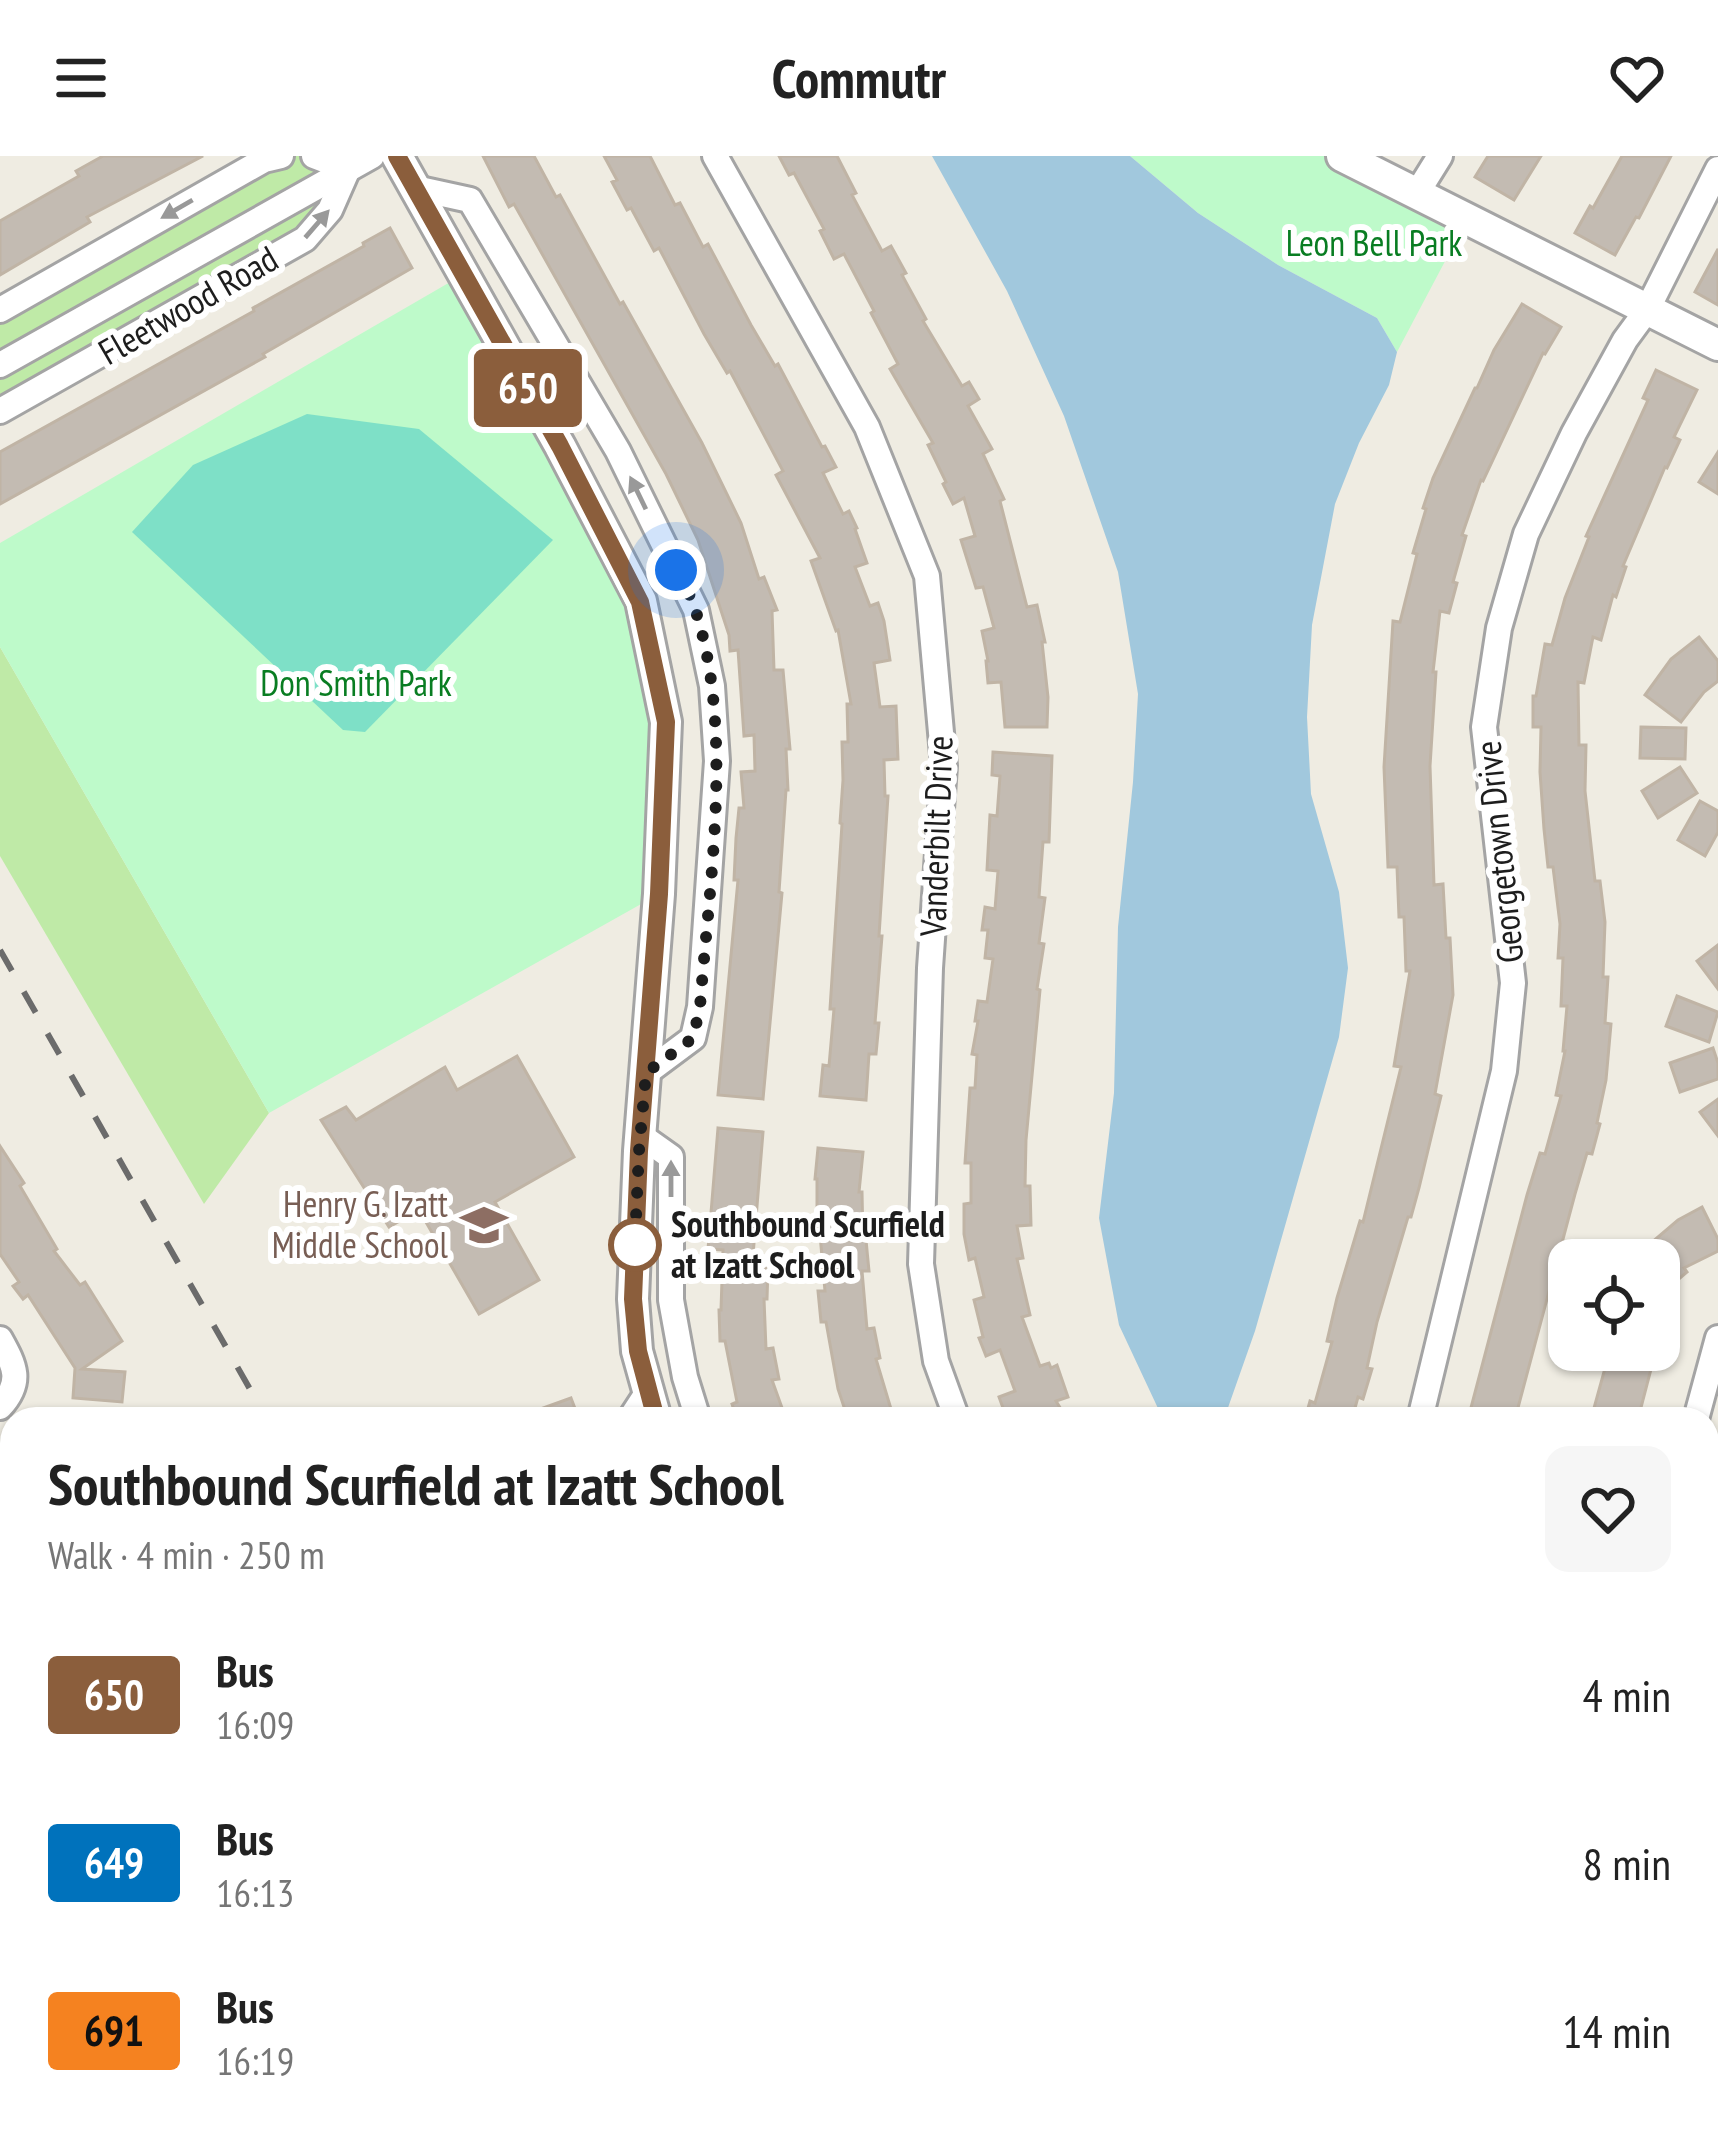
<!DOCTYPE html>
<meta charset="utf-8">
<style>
:root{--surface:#fff;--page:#f6f6f6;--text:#222;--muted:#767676}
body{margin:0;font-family:"PT Sans Narrow",sans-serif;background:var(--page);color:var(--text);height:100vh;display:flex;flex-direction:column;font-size:45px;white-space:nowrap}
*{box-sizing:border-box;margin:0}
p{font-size:39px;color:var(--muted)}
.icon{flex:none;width:66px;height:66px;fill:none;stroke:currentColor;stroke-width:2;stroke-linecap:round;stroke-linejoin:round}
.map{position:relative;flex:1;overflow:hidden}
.details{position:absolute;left:0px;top:1251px;width:1719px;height:735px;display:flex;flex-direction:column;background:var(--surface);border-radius:36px 36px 0 0;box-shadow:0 3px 9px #0004}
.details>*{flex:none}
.badge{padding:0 24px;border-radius:9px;font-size:42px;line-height:78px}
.buttons{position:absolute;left:1548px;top:1083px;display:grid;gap:24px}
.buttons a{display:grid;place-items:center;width:132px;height:132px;border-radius:24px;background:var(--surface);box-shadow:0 3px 9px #0004;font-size:60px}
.you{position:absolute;width:60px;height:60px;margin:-30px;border:9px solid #fff;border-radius:50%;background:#1a73e8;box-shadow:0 0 0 18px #1a73e833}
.map>.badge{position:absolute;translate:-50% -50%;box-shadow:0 0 0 6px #fff}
.round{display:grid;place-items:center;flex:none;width:126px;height:126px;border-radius:24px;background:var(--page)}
.head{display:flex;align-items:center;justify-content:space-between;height:204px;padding:0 48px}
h1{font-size:57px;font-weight:600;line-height:90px}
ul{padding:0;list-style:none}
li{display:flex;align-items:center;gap:36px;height:168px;padding:0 48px}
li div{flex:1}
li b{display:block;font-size:45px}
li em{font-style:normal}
li .badge{min-width:132px;font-weight:700;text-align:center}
header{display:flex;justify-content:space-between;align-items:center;height:156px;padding:0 48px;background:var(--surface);font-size:54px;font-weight:600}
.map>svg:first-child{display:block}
</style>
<header><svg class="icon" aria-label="menu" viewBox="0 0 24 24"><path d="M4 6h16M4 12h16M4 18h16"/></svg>Commutr<svg class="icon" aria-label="heart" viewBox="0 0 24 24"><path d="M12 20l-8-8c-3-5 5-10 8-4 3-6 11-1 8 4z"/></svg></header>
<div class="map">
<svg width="1718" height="1984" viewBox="0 0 1718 1984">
<rect width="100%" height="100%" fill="#efece2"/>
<!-- grass -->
<g fill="#bfeaa7">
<polygon points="281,0 314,0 348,13 330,54 0,255 0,155"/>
<polygon points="0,491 269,957 204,1048 0,700"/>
</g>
<!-- park -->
<g fill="#befaca">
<polygon points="1130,0 1342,0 1470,58 1397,196 1377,162 1278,109 1198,57"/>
<polygon points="464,118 641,445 666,566 659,738 269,957 0,491 0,387"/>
</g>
<!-- pitch -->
<polygon fill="#7ee0c7" points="307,258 419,273 553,384 365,576 343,574 132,376 193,309"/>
<!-- water -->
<polygon fill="#a1c8dd" points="932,0 1130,0 1198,57 1278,109 1377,162 1397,196 1389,229 1359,287 1335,348 1312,469 1307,561 1311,638 1339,736 1348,812 1339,881 1255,1175 1224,1263 1163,1263 1119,1169 1099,1062 1114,937 1118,771 1133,626 1138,538 1118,416 1064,260 1007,135"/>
<!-- building -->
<g fill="#c3bbb2" stroke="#c0b4a5" stroke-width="3">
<polygon points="103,0 203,0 87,61 90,66 0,119 0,65 79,20 76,15"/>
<polygon points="483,0 534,0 556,41 560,39 620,148 623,146 702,287 741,367 759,423 764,421 777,454 772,455 774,514 783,514 790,593 786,593 788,634 786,634 779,736 782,737 763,943 718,939 738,724 734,724 736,682 739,652 744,652 741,616 755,615 754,579 744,580 738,494 730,495 729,479 698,384 666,318 514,48 509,51"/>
<polygon points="604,0 650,0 675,49 680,47 703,91 708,88 751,169 775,210 778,208 822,291 825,290 836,311 823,317 843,358 849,355 857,372 855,373 867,407 855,411 870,450 878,447 884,465 890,504 874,507 880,551 896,550 898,603 884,604 885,640 888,640 879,780 882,780 875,867 879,867 876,898 869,898 866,944 820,940 823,909 829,910 834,853 830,853 842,668 840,667 843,624 842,586 848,586 847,548 851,548 838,474 836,475 811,405 820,402 776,319 783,315 730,215 727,217 704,178 659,92 654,95 631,52 627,54 612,26 617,24"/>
<polygon points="779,0 837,0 856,37 852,39 882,95 891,90 906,117 902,119 926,163 923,165 962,230 969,226 979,243 968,250 992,293 983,298 1004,343 1000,345 1027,451 1037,449 1045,486 1042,486 1048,541 1047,571 1005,571 1001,526 988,527 986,505 988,505 982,475 994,472 983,431 976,432 961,384 975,380 964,342 953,348 943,328 946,326 928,289 933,287 890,213 898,208 871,157 874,155 844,98 834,103 820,75 824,73 794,17 789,19"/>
<polygon points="1488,0 1541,0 1514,44 1475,21"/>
<polygon points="1622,0 1671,0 1639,62 1636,61 1615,99 1575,77 1590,50 1593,52"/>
<polygon points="390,72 412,112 263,198 265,201 0,348 0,296 254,155 253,152 364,90 363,87"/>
<polygon points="1718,93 1718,149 1695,136"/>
<polygon points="1522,148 1561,171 1545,198 1543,197 1483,325 1481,324 1462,379 1466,380 1453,426 1457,427 1449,457 1440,455 1433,516 1436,516 1430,610 1434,729 1443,728 1446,782 1450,782 1453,839 1435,938 1441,940 1419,1032 1411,1061 1408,1061 1377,1166 1367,1212 1372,1213 1363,1243 1358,1241 1352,1263 1305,1263 1310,1245 1315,1247 1332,1186 1327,1185 1337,1142 1360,1065 1363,1066 1401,911 1394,910 1410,815 1406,815 1404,761 1399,761 1397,711 1388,711 1384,611 1393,465 1400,466 1417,398 1413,397 1426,353 1423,352 1433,322 1475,232 1477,232 1494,194"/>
<polygon points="1656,214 1697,234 1674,281 1680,284 1667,312 1665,311 1623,410 1626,411 1616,441 1613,439 1601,484 1593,481 1584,527 1578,526 1579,589 1586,589 1585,635 1595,725 1600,725 1605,766 1603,821 1608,821 1605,867 1611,868 1606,924 1597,967 1600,968 1592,998 1587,997 1575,1038 1515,1263 1468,1263 1527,1039 1540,997 1545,998 1561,940 1556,939 1565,895 1563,895 1567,850 1561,850 1563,802 1558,802 1560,768 1553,711 1548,711 1544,673 1540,616 1541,571 1533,571 1533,540 1536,540 1545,488 1552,489 1565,442 1589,381 1586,380 1648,244 1643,242"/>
<polygon points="1718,296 1718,338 1699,326"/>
<polygon points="1699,481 1718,505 1718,525 1704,536 1681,566 1645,539 1671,503"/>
<polygon points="1641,571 1686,572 1685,603 1640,602"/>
<polygon points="993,596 1052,600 1049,686 1043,686 1039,741 1045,742 1039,787 1044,788 1037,833 1040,834 1026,984 1025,1030 1030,1030 1031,1069 1017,1070 1023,1102 1017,1103 1030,1159 1022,1161 1040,1210 1049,1207 1051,1212 1057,1209 1068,1241 1056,1245 1067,1263 1007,1263 999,1241 1015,1235 1000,1194 986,1200 979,1182 983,1181 974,1144 984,1141 975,1102 969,1104 964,1078 964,1048 971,1047 971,1007 965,1007 970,932 975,932 977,899 972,898 978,865 975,865 978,845 987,846 993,803 985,802 988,774 982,774 985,751 995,753 998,715 987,714 990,659 997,660 1000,620 992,619"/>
<polygon points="1680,611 1697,637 1658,662 1642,635"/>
<polygon points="1700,645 1718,655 1718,676 1705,700 1678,684"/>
<polygon points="1718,789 1718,833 1697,805"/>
<polygon points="1677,840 1718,856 1709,886 1666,870"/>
<polygon points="1713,892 1718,907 1718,923 1680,936 1670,907"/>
<polygon points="517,900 574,1001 495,1046 539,1124 479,1158 419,1054 389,1071 321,964 346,951 356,964 445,911 457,934"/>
<polygon points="1718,943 1718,980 1700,956"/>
<polygon points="718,972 763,976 752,1112 768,1112 767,1143 764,1143 766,1193 773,1192 779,1223 772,1224 786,1263 737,1263 732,1248 737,1246 725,1185 720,1185 719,1154 721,1154 723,1094 708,1093"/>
<polygon points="0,990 24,1027 20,1030 57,1093 54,1095 80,1129 85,1126 122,1185 82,1213 125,1216 122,1246 73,1242 75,1212 28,1139 23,1143 13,1130 19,1126 0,1098"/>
<polygon points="818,992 863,996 859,1036 862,1036 863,1084 866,1084 869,1115 862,1115 867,1173 874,1172 880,1202 876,1203 894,1263 848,1263 838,1233 826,1166 821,1166 818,1135 825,1135 819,1067 817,1067 817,1023 815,1023"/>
<polygon points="1702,1051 1718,1083 1718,1095 1684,1112 1687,1116 1659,1140 1659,1104 1631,1104 1678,1064"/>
<polygon points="1610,1194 1656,1194 1638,1263 1591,1263"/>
<polygon points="571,1242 579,1263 518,1263 518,1261"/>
</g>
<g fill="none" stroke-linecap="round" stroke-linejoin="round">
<defs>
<g id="minor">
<polyline points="715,0 867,271 927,420 944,610 930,812 921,1108 936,1205 957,1263"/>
<polyline points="415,32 470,44 618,295 696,454 712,530 717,605 700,851 693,882 646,917"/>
<polyline points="1417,37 1440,0"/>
<polyline points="0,154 264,4 281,0"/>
<polyline points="0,209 372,0"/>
<polyline points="0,255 305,83 330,54 348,13 314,0"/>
<polyline points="640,979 671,1001 671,1144 685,1221 698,1263"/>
<path d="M0,1183C15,1210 23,1226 0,1251"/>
<polyline points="630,1263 647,1237"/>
<polyline points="1420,1263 1504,915 1513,827 1484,571 1499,472 1526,378 1574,277 1625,184 1647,154 1718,13"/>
<polyline points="1696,1263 1718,1182"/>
<polyline points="0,1486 12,1496"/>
<polyline points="1707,1528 1718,1546"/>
<polyline points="0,1580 12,1567"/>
<polyline points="0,1732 12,1743"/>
<polyline points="267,1974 278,1984"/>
<polyline points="1287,1984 1287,1974"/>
<polyline points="1542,1984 1544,1974"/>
</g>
<g id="tertiary">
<polyline points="397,0 560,290 641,445 666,566 659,738 639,995 633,1143 637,1195 656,1263"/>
<polyline points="1342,0 1718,189"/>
<polyline points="1707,1698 1718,1690"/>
</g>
</defs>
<!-- minor casing -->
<use href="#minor" stroke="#a4a4a4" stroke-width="30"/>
<!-- tertiary casing -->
<use href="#tertiary" stroke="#a4a4a4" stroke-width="36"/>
<!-- minor -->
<use href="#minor" stroke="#fff" stroke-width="24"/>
<!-- tertiary -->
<use href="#tertiary" stroke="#fff" stroke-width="30"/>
<!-- rail -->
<g stroke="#6b6b6b" stroke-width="6" stroke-dasharray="24 24" stroke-linecap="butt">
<polyline points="0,794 267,1263"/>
<polyline points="672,1974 678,1984"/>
</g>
</g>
<!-- one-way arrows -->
<defs><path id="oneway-solid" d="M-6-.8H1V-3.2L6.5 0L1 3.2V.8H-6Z" transform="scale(3)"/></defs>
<g fill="#999">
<use href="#oneway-solid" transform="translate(177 53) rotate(150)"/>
<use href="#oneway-solid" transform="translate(317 68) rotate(-49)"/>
<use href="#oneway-solid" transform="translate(638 337) rotate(-116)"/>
<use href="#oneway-solid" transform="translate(671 1023) rotate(-90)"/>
</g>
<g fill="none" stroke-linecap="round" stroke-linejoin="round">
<defs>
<polyline id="line" points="397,0 560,290 640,446 666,566 659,738 639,995 633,1143 638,1195 656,1263"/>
</defs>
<!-- line casing -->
<use href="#line" stroke="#fff" stroke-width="27"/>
<!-- line -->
<use href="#line" stroke="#8b5e3c" stroke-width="18"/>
<!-- walk -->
<path stroke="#1d1d1d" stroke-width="12" stroke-dasharray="0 21.6" d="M635,1089L634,1106L639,995L646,917L693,882L700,851C709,728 734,575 696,456C692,441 683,427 676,414"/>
</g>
<!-- icons -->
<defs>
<symbol id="school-bare" viewBox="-9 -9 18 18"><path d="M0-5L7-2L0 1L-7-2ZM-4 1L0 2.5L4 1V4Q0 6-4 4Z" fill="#8d6e63" stroke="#fff" stroke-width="2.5" paint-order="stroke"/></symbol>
</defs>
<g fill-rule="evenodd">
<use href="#school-bare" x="451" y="1036" width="66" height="66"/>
</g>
<!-- markers -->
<circle fill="#fff" stroke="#8b5e3c" stroke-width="6" cx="635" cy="1089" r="24"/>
<g text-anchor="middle" stroke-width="12" stroke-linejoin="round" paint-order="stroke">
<!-- park labels -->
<g font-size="36" fill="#097d22" stroke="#fff">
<text x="1374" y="100">Leon Bell Park</text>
<text x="356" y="540">Don Smith Park</text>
</g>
<!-- street labels -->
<g font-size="36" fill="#1d1d1d" stroke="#fff">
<text transform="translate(188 149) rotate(-30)" y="13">Fleetwood Road</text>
<text transform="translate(936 680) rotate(-88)" y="13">Vanderbilt Drive</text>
<text transform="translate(1499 696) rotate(-96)" y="13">Georgetown Drive</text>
</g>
<!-- education labels -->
<g font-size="36" fill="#785e54" stroke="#fff" text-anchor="end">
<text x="448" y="1061">Henry G. Izatt<tspan x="448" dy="41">Middle School</tspan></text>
</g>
<!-- stop labels -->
<g font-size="36" font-weight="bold" fill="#1d1d1d" stroke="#fff" text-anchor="start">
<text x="671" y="1081">Southbound Scurfield<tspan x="671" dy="41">at Izatt School</tspan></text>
</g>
</g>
</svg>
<div class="buttons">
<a><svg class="icon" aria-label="locate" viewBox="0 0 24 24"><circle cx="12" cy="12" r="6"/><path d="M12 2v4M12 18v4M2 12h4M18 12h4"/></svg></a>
</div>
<div class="you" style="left:676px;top:414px"></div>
<b class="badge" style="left:528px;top:232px;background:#8b5e3c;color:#fff">650</b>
<section class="details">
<div class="head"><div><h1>Southbound Scurfield at Izatt School</h1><p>Walk · 4 min · 250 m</p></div><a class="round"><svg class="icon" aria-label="heart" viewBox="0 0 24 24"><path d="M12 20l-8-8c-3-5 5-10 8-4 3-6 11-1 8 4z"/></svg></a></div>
<ul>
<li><span class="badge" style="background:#8b5e3c;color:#fff">650</span><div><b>Bus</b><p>16:09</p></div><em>4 min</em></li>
<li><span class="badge" style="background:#0072bc;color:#fff">649</span><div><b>Bus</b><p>16:13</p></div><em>8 min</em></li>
<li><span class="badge" style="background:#f58220;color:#111">691</span><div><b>Bus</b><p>16:19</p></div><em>14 min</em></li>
</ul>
</section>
</div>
